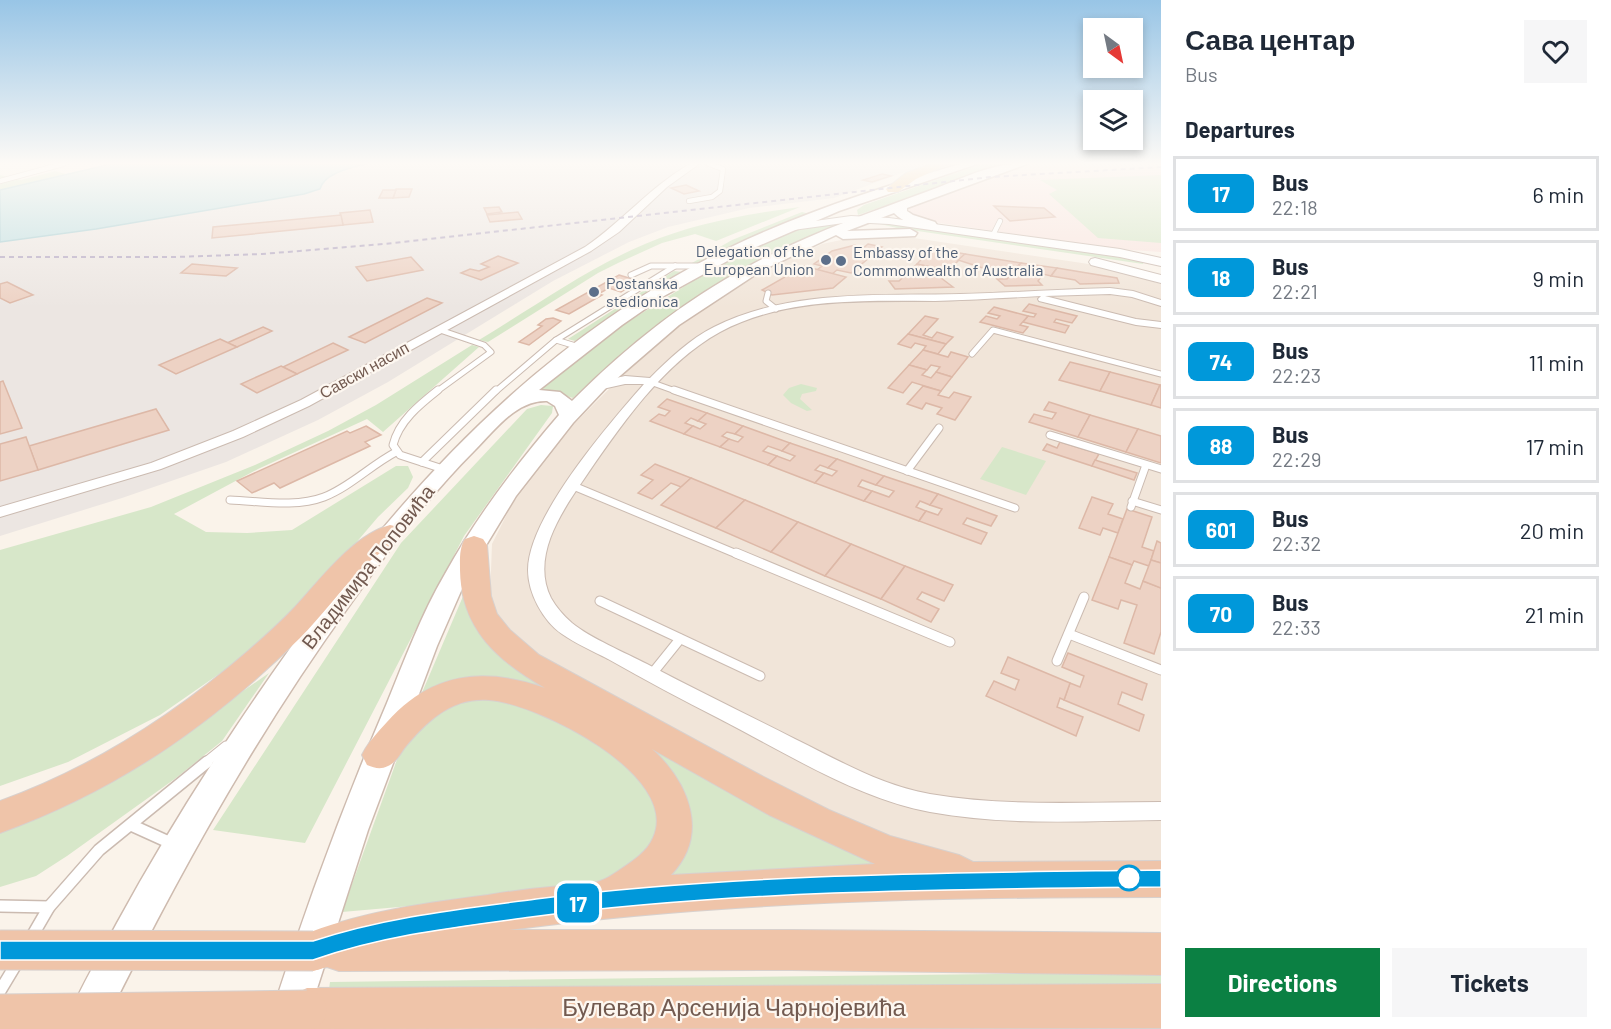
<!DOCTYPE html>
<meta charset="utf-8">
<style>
:root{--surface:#fff;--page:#f6f6f7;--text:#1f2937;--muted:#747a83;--line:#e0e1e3;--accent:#0b8043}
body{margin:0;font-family:Barlow,sans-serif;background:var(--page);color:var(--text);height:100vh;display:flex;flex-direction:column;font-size:22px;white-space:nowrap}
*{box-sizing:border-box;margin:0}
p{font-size:20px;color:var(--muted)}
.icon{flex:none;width:33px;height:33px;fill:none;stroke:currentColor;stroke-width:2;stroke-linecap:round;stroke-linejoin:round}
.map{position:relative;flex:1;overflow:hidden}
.panel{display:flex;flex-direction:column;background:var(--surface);width:450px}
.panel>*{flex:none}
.badge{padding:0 12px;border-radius:9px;font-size:21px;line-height:39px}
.needle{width:39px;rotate:147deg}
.fabs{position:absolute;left:1083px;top:18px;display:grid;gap:12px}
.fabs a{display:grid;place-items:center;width:60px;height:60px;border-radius:0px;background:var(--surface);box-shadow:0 3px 9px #0003;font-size:30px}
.map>.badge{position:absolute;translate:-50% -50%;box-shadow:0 0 0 3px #fff}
h2{padding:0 24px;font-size:22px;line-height:54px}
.round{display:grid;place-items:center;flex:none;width:63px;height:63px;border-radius:0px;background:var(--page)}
.overview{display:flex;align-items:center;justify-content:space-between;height:102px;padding:0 24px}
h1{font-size:28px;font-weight:700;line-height:45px}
.primary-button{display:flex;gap:12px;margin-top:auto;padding:12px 24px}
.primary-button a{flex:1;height:69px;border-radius:0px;background:var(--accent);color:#fff;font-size:24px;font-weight:700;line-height:69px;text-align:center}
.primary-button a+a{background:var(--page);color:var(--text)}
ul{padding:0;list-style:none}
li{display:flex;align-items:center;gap:18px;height:75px;margin:0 12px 9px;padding:0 12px;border:3px solid var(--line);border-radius:0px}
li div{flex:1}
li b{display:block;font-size:22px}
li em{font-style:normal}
li .badge{min-width:66px;font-weight:700;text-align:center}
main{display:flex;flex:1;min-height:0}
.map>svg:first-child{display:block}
</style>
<main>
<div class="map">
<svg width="1161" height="1029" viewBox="0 0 1161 1029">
<rect width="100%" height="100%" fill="#faf3ea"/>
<!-- residential -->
<polygon fill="#f1e5d9" points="893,237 914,238 1102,266 1161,284 1161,872 974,869 866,834 578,680 522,645 498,621 490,598 492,544 512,504 575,423 626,372 666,336 722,295 785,261 822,244 846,239"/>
<!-- commercial -->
<polygon fill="#f9e5df" points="1031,164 1161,164 1161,252 1116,249 940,223 923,220 908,211 910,208"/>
<!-- industrial -->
<polygon fill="#ece6e2" points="365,164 926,164 834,198 749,208 668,227 629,242 553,281 388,382 318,420 226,462 122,498 0,536 0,242 96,229 304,194 316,191 326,180 335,174"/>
<!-- green -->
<g fill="#d7e7c9">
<polygon points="982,164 1007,164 858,215 857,210 864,205"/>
<polygon points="55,171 66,174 0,206 0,175 21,180"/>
<polygon points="1161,175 1161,243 1098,238 1049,194 1057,190 1040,180"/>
<path d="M800,207L716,241L695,234L662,243L618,263L598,273L488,342L479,340C534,307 586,269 645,244C694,223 748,214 800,207Z"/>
<polygon points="802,212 810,214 752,237 701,263 692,263 732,240"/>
<path d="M831,223L836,225C732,268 655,321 573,398L554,392L539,390L612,332L715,267L794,230Z"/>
<polygon points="876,223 884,223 1144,261 1143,264 897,228"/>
<polygon points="674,271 682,272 627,305 575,341 568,339"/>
<polygon points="472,345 479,347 383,432 367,419 258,469 174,514 206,532 247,533 292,530 396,466 408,466 413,477 408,488 378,517 320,585 245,656 160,715 68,762 0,786 0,550 151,507 255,465 328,431 376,405"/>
<polygon points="801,384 817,388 816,391 802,394 800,399 812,410 807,411 791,403 783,395 789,388"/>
<polygon points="541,405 553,406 552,413 464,536 305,843 213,830 401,543 527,409"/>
<polygon points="1002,447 1046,461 1026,495 980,479"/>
<polygon points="464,594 474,624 913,871 658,884 690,820 688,802 674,781 552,695 421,695"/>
<polygon points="269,673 222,741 176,778 67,856 36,876 0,887 0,830 123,774"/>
<polygon points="473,695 530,707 572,729 634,768 662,810 652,854 595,885 534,895 342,912 399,754 421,718"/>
<polygon points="1161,972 1161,987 328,996 330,982"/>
</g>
<!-- water -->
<path fill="#c0dfe2" stroke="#a7ced3" stroke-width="1.5" d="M111,164H365C351,168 324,173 320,189L304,194L96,229L0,242V190Z"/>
<!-- building -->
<g fill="#edd2c4" stroke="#ddb8a7" stroke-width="1.5">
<polygon points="882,174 891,176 872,182 863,180"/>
<polygon points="686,185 699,191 684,194 671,188"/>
<polygon points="396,189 412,189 409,197 393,198"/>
<polygon points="383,190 396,190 393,198 379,198"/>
<polygon points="994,206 1044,208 1055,217 1010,221"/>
<polygon points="499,207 502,212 487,214 484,208"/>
<polygon points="370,210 373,222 343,225 340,213"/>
<polygon points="518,212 522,219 490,222 487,215"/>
<polygon points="341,215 343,225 212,238 213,227"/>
<polygon points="868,244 882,247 851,273 837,270 832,274 817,270 822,266 814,264 832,251 855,245 862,249"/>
<polygon points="932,248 965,254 948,271 917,264"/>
<polygon points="965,254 1021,263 1012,271 984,266 983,268 958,260"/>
<polygon points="498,256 518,263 481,280 461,273 470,269 479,271 489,267 481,264"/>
<polygon points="411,257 423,270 367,281 356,267"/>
<polygon points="1021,263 1057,268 1051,276 1043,274 1038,281 1042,285 1005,286 997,279 1007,279"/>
<polygon points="192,264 237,268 226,276 181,273"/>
<polygon points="917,264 948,271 941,278 953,287 895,289 889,281 899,281"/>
<polygon points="804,266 846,277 833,288 772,295 762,290"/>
<polygon points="1057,268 1117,278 1119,283 1080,284 1075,280 1051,276"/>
<polygon points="619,275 639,281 621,292 609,288 598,294 602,295 569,314 556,310"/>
<polygon points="7,282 33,295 10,303 0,298 0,284"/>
<polygon points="427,298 442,303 365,343 349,337"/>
<polygon points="1029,304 1077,316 1072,323 1056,319 1054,322 1069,326 1065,333 1023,322 1028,316 1034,317 1036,314 1023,311"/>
<polygon points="994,307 1028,316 1020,325 1028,327 1023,333 980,322 986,316 997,319 1000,316 988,313"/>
<polygon points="925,316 938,319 923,335 932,338 937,332 953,337 946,344 908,334"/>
<polygon points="553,318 561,321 529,345 519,342 542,326 538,325 546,319"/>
<polygon points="263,327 272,331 237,347 227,343"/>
<polygon points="908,334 946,344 938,354 923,350 926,346 915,343 911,348 898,344"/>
<polygon points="220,339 237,347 176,374 159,365"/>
<polygon points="333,343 348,350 297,374 283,367"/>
<polygon points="923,350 948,357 951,352 968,357 952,377 936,372 940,367 931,365 927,370 909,365"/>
<polygon points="1070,362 1110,372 1100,391 1059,380"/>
<polygon points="909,365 927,370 922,375 931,378 936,372 952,377 941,391 912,382 903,393 888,388"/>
<polygon points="281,366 297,374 257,393 241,384"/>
<polygon points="1110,372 1160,385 1151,405 1100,391"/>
<polygon points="3,381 22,428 0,434 0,382"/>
<polygon points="1160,385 1161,385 1161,408 1151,405"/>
<polygon points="923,386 941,391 938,395 949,398 954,392 971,397 955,420 937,414 942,408 926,403 922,409 907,404"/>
<polygon points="667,399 707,413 698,421 691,418 685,423 693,426 684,434 650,421 659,414 665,416 670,411 658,407"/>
<polygon points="1049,402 1090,415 1078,437 1029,422 1034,414 1052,419 1056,413 1044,410"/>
<polygon points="156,409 169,430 38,470 29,446"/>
<polygon points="707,413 743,426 735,434 727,432 722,436 729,439 720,447 684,434 693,426 700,429 706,424 698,421"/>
<polygon points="1090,415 1138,429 1126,452 1078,437"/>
<polygon points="366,426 381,435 365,442 370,446 280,488 274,483 252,493 237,481 347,431 350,433"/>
<polygon points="743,426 790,443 782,451 768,446 763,451 777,456 768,465 720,447 729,439 738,442 743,437 735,434"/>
<polygon points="1138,429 1161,436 1161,463 1126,452"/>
<polygon points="26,437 38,470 0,481 0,444"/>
<polygon points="1060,442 1099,454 1092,466 1043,450 1047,444 1057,448"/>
<polygon points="790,443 837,459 828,468 820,465 815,470 824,473 815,483 768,465 777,456 790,461 795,456 782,451"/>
<polygon points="837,459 884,476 876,485 862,480 858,486 872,491 864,501 815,483 824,473 832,476 837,471 828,468"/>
<polygon points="1095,460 1137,473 1134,480 1092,466"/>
<polygon points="655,464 691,478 681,487 671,483 652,499 638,493 653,480 641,475"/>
<polygon points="884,476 938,494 930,505 920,501 916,507 926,511 919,521 864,501 872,491 889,497 894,491 876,485"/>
<polygon points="691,478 745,500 716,528 661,505"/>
<polygon points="938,494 997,516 991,526 967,518 963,524 987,533 981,544 919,521 926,511 938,515 942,509 930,505"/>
<polygon points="1092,497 1113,504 1108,514 1123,519 1118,533 1103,528 1100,535 1079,528"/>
<polygon points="745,500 798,522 771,552 716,528"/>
<polygon points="1127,509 1152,517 1142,547 1154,551 1149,566 1134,561 1132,565 1109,557"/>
<polygon points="798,522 851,544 825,576 771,552"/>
<polygon points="1157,541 1161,543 1161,563 1151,560"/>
<polygon points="851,544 905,566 881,599 825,576"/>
<polygon points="1109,557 1132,565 1125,583 1140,589 1143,581 1161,588 1161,632 1154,654 1124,643 1137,605 1121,600 1118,609 1092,600"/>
<polygon points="1151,560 1161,563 1161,588 1143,581"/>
<polygon points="905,566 953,585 944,601 922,592 917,599 939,609 931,622 881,599"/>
<polygon points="1068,653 1147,684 1142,700 1122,692 1118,704 1144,715 1139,731 1064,700 1070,683 1080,687 1084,676 1062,667"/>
<polygon points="1008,657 1070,683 1064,700 1060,698 1057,707 1083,717 1076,736 986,696 994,681 1015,690 1019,680 1001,673"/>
</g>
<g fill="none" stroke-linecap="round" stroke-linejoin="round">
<defs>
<g id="service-far4">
<polyline points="0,181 63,164"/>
<polyline points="689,201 712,197 720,191 723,169 709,164"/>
<polyline points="993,235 1000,221"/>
</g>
<g id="service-far3">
<polyline points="631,275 651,266 705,266"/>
<polyline points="768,293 766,301 776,309"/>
<polyline points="556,340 675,266"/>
<polyline points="972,354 993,330 1161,374"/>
<polyline points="653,383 678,392"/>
<polyline points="436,392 491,352 484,345 440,330"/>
<polyline points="495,392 556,340 579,347"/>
</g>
<g id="service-far2">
<path d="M438,390C419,405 399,421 393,445L400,455L446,470"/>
<polyline points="674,390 1015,508"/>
<polyline points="1050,435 1161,469"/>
<polyline points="422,462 496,390"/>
<polyline points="907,471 939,428"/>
<polyline points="571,485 739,555"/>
<path d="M230,500C260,501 295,508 324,497C350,487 371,465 396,452"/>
<polyline points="1132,501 1161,510"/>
<polyline points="1131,507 1146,465"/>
</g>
<g id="service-far1">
<polyline points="736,553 950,642"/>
<polyline points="600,601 760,676"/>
<polyline points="1069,634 1161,670"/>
<polyline points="1057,661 1084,597"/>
<polyline points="651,675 680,639"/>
<polyline points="205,763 226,746"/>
</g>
<g id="service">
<polyline points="131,825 173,844"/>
<polyline points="0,906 49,907"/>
<polyline points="31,938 49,907 99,850 207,762"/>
<polyline points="0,991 18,961"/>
</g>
<g id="minor">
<path d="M690,164H699L667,187L619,232L591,251L309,406L243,437L161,469L0,517V507L151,463L233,431L301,400L585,247C622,222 651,186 690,164Z"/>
<path d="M1110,288L1133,291L1161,300V306L1132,297L1110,294L1045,296L1136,319L1161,322V328L1136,325L1039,301L1038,299L1041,296C1005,298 970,300 935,301C864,301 785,297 720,332C662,364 619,428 582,482C560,514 531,558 551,598C556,607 564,616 572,623C590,638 626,653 647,664C696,690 746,714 795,739C840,761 880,785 930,794C1006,807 1084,802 1161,802V820C1084,821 1006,826 930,812C858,799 786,753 720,719C682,700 645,680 608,659C593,651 576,644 562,634C543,621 528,593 528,570C528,517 609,424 644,384H625L598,390L594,389V383L625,376L650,378C669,359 690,339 714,327C790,289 878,296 960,294C1010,293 1060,289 1110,288Z"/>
</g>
<g id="tertiary">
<polygon points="851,216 889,218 1120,249 1161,258 1161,266 1120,257 889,224 851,222 786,231 780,228 786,225"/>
<polygon points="1095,258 1161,275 1161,283 1091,265 1089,262 1091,259"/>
</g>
<path id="secondary" d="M960,164H977L839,211L740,254L664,296L622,325L539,390L560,392L572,401C625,348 683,301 749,266C806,235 866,214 926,192C957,181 994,161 1027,164L907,208V211L913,215L935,222L937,225L935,228C922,231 903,222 894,213L847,231L910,229L917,233L915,236L843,239L836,235L761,271L679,325L606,388L573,423L516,496L468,575L437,646L368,830L304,1029H274L270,1019C304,912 343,806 387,703C405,659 421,615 445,574C477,516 516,465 559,415L555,406L547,401C516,400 495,430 475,450C427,498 388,551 349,606C253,739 174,882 102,1029H70L67,1020C81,986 100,955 117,923C153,857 192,793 234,730C364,534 514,351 731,247C804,212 882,187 960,164Z"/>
<polygon id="primary" points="931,164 948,164 916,179 898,192 888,192 886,189 906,173"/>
<g id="trunk">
<path d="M390,525L399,527L403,533L399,539C386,549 372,558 360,570C339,592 321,617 300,638C210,726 118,790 0,833V801C92,768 174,715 248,651C264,637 280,623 295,607C320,580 353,535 390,525Z"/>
<path d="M474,536L483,539L487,545L491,596L497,614L510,630L539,655L760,775L829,810L890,836L959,855L973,862L1161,861V897C943,897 725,901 509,930H792L1161,933V975L792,970L339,971L327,967L313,971L298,965L292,951L298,937C358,912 425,903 488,895C512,891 536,888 561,886C572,885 585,885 597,882C605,880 614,874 621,869C633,861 647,852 653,838C682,775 537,703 489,700C453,697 429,719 406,746C401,752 396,763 388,766C380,770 375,768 367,765L362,755C368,742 378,732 387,722C432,672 484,667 545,688C498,661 461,629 460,570C460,560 459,548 465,539ZM652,749L769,815L875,864L671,875C710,834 689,783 652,749Z"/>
<polygon points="1161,984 1161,1028 301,1029 292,1025 285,1010 292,995 307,988"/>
</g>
</defs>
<!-- service-far4 casing -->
<use href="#service-far4" stroke="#cbbbb1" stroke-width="6"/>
<!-- service-far3 casing -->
<use href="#service-far3" stroke="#cbbbb1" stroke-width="7"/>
<!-- service-far2 casing -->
<use href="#service-far2" stroke="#cbbbb1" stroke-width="9"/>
<!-- service-far1 casing -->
<use href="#service-far1" stroke="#cbbbb1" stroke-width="11"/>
<!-- service casing -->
<use href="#service" stroke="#cbbbb1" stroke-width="14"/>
<!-- minor casing -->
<use href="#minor" stroke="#cbbbb1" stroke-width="2"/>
<!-- tertiary casing -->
<use href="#tertiary" stroke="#cbbbb1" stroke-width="2"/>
<!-- secondary casing -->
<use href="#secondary" stroke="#cebbaf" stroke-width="3"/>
<!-- primary casing -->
<use href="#primary" stroke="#d8d1ce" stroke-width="2"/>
<!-- trunk casing -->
<use href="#trunk" stroke="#d8d1ce" stroke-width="2"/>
<!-- service-far4 -->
<use href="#service-far4" stroke="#fff" stroke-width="4.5"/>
<!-- service-far3 -->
<use href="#service-far3" stroke="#fff" stroke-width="5"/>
<!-- service-far2 -->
<use href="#service-far2" stroke="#fff" stroke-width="7"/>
<!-- service-far1 -->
<use href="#service-far1" stroke="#fff" stroke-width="9"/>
<!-- service -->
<use href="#service" stroke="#fff" stroke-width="11"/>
<!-- minor -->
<use href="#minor" fill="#fff" fill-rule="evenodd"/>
<!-- tertiary -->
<use href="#tertiary" fill="#fff" fill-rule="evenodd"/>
<!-- secondary -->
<use href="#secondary" fill="#fff" fill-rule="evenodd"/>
<!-- primary -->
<use href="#primary" fill="#f1d2aa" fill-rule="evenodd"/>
<!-- trunk -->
<use href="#trunk" fill="#efc4a9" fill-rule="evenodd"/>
<!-- rail -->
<polyline stroke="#b5a9c3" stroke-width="2" stroke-dasharray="5 4" stroke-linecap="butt" points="0,257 176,257 262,254 384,244 990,177 1161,167"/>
<defs>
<g id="trunk-bridge">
<polyline points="0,950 313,951"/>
<polyline points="0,1014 307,1010"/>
</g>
</defs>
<!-- trunk-bridge casing -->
<use href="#trunk-bridge" stroke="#d8d1ce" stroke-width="41" stroke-linecap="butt"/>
<!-- trunk-bridge -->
<use href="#trunk-bridge" stroke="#efc4a9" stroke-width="39"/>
</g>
<!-- sky -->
<linearGradient id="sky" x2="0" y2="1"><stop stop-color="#98c5e6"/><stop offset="0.53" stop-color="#fdfaf6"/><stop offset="1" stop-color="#fdfaf6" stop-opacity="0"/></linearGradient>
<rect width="1161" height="308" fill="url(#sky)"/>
<!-- line -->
<path fill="#0098da" stroke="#fff" stroke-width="1.5" d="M1161,870V887C951,889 740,890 531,917C457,927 384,935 313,960H0V941H313C385,917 461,909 536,899C743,873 953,873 1161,870Z"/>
<!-- markers -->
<g fill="#5c6f8a" stroke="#fdf7f0" stroke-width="2">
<circle cx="826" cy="260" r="6"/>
<circle cx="841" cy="261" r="6"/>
<circle cx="594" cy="292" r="6"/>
</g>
<circle fill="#fff" stroke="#0098da" stroke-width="3" cx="1129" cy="878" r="12"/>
<g text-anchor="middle" stroke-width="4.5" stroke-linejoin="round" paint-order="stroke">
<!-- far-service labels -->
<g font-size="16" fill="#4e5e75" stroke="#fdf7f0" text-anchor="start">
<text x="814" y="257" text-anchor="end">Delegation of the<tspan x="814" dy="18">European Union</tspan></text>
<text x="853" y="258">Embassy of the<tspan x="853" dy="18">Commonwealth of Australia</tspan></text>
<text x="606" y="289">Postanska<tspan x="606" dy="18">stedionica</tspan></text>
</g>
<!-- far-street labels -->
<g font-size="16" fill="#725a50" stroke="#fdf7f0">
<text transform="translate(364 370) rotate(-29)" y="6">Савски насип</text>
</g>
<!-- street labels -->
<g font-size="20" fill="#725a50" stroke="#fdf7f0">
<text transform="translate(368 567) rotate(-52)" y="7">Владимира Поповића</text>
</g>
<!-- near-street labels -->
<g font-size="24" fill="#725a50" stroke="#fdf7f0">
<text x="734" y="1016">Булевар Арсенија Чарнојевића</text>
</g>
</g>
</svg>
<div class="fabs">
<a><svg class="needle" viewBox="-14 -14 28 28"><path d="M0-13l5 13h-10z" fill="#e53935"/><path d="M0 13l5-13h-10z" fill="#747a83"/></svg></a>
<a><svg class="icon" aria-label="layers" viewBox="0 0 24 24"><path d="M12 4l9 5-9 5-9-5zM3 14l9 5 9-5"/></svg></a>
</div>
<b class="badge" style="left:578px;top:903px;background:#0098da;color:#fff">17</b>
</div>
<section class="panel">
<div class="overview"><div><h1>Сава центар</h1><p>Bus</p></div><a class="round"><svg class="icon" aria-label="heart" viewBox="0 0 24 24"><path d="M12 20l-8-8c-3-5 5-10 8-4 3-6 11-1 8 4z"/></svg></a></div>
<h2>Departures</h2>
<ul>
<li><span class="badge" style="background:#0098da;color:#fff">17</span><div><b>Bus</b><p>22:18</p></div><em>6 min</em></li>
<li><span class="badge" style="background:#0098da;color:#fff">18</span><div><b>Bus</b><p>22:21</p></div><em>9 min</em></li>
<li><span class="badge" style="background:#0098da;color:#fff">74</span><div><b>Bus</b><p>22:23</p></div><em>11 min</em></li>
<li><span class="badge" style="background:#0098da;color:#fff">88</span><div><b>Bus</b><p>22:29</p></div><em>17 min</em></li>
<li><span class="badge" style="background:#0098da;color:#fff">601</span><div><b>Bus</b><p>22:32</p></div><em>20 min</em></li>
<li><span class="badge" style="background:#0098da;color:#fff">70</span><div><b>Bus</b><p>22:33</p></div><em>21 min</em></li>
</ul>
<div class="primary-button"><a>Directions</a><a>Tickets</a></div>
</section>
</main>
